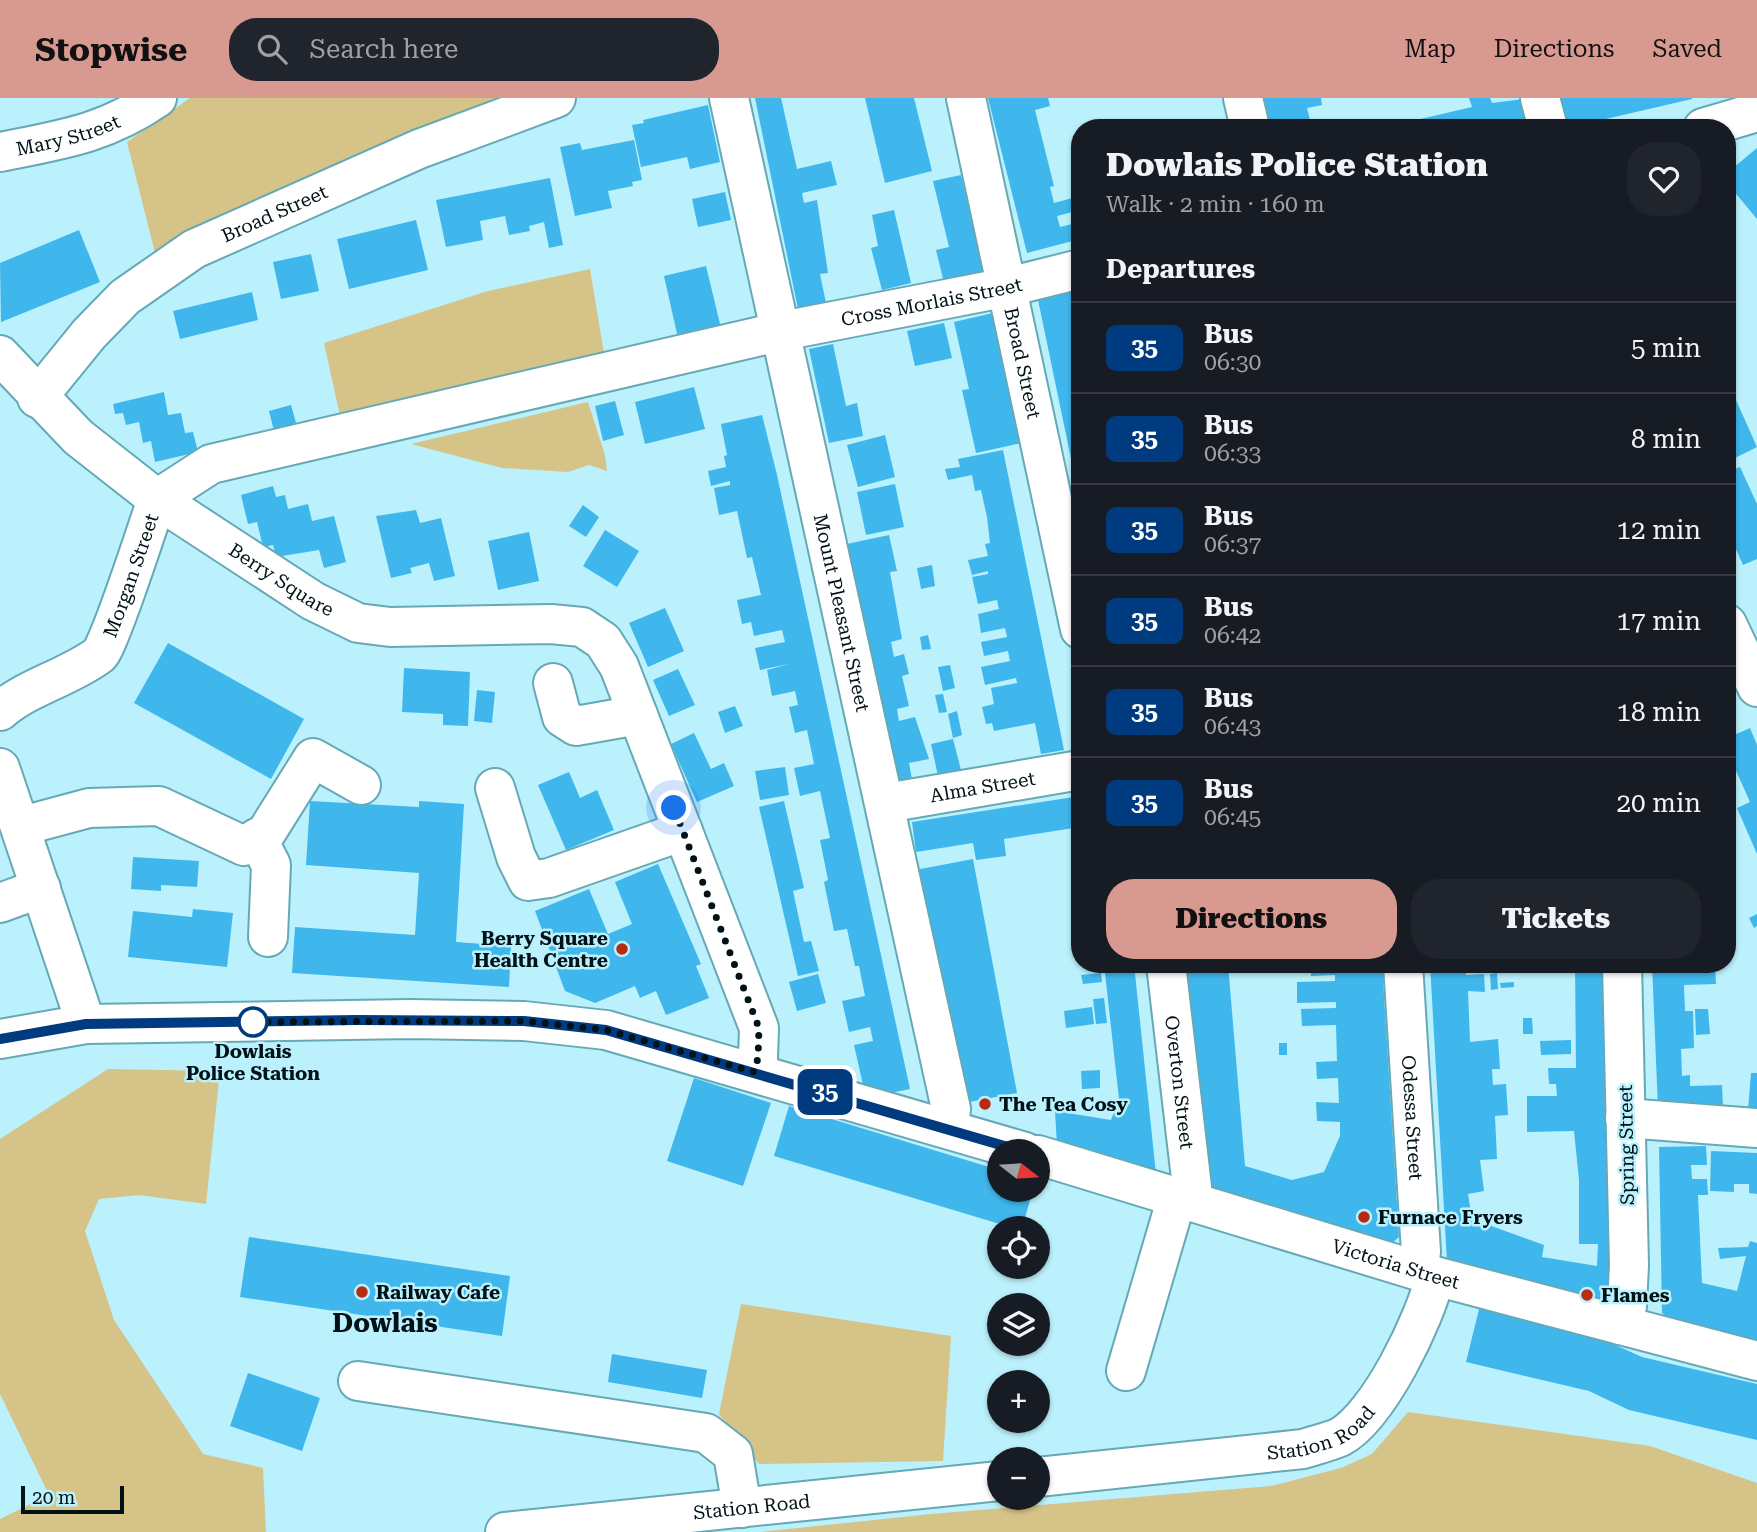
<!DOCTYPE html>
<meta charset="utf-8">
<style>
:root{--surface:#171b24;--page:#20242c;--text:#f1f3f6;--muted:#9ea1a6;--line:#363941;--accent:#d79990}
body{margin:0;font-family:"Roboto Serif",serif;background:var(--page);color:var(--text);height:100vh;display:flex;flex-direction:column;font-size:26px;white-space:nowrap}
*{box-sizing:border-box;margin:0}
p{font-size:23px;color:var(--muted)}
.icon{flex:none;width:38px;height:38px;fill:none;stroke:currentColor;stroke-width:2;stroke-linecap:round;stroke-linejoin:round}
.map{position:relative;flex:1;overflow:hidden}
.details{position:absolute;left:1071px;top:21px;width:665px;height:854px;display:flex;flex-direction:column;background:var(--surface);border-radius:28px;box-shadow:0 2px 5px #0004}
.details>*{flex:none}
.badge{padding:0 14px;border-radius:10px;font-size:24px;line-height:46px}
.needle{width:46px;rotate:107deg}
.controls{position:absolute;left:987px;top:1041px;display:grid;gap:14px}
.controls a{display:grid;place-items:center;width:63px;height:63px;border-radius:50%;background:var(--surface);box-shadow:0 2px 5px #0004;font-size:35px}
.scale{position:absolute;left:21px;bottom:18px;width:103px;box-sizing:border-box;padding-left:7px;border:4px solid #001217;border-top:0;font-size:19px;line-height:24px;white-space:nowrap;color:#001217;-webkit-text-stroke:5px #bbf1fc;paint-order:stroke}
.you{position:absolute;width:35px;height:35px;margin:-18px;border:5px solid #fff;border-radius:50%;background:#1a73e8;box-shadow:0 0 0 10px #1a73e833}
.map>.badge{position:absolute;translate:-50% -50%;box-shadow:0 0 0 4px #fff}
h2{padding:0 35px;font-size:26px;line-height:63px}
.round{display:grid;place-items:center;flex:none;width:74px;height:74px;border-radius:28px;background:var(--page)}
.headline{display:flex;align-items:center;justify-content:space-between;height:119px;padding:0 35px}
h1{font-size:33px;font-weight:800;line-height:52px}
.cta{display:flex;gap:14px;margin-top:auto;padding:14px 35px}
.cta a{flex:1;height:80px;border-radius:28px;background:var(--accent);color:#111;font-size:28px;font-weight:800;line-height:80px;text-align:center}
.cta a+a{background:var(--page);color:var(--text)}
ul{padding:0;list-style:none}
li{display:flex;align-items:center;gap:21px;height:91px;padding:0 35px;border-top:2px solid var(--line)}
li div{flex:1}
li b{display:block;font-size:26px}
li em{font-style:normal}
li .badge{min-width:77px;font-weight:700;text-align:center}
header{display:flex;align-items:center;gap:42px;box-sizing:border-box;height:98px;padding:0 35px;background:var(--accent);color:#111}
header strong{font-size:33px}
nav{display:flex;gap:38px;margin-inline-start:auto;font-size:24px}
.search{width:490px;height:63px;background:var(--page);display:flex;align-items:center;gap:18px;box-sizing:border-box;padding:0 24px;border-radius:28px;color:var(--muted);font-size:26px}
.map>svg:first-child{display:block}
</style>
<header>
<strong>Stopwise</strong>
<div class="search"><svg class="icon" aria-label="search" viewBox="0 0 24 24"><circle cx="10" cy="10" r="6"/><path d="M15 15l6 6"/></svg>Search here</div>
<nav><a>Map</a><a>Directions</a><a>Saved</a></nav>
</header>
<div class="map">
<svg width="1757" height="1434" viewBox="0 0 1757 1434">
<rect width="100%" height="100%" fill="#bbf1fc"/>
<!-- green -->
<g fill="#d6c388">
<polygon points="190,0 517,0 155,155 127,44"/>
<polygon points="590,171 605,261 341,322 324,245 488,193"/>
<polygon points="588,304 605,357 607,373 589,367 568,374 502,370 411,346"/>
<polygon points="108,971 220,973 206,1106 139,1097 99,1101 85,1133 114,1222 203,1356 263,1370 266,1434 0,1434 0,1421 49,1397 0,1296 0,1041"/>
<polygon points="741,1206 951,1238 943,1363 759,1366 719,1316"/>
<polygon points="1408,1314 1650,1348 1757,1385 1757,1434 760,1434 931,1416 1271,1388 1341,1370 1372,1356"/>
</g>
<!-- building -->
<g fill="#3fb7ec">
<polygon points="755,0 781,0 797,71 831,63 837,87 802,95 804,105 817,102 828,175 820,176 827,210 799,216"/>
<polygon points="865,0 914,0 932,73 885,85"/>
<polygon points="988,0 1048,0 1050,8 1035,12 1054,88 1050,89 1054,105 1080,98 1080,112 1057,118 1060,129 1080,124 1080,141 1027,155"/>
<polygon points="1263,0 1321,0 1322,7 1307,10 1312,30 1270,30"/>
<polygon points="1469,0 1490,0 1492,5 1533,0 1540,30 1382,30 1472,9"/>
<polygon points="1547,0 1692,0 1692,1 1567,30 1554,30"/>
<polygon points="708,7 720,64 690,71 687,59 641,69 632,27 644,25 643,22"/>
<polygon points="634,42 642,82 632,84 633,88 608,93 612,110 575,118 560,49 580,45 582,52"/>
<polygon points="1757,50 1757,121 1727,85 1727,75"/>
<polygon points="961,77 984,175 944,185 936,152 949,149 933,83"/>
<polygon points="550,80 563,147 549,150 544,124 529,128 530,133 509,137 505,118 480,123 483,142 446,149 436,102"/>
<polygon points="725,94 731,122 698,129 692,101"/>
<polygon points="894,112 911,185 882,192 871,150 878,148 872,117"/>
<polygon points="416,122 428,172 349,191 337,141"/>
<polygon points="79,132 100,184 1,224 0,165"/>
<polygon points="311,156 319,193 281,201 273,164"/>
<polygon points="706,168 721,230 678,240 664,178"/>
<polygon points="1074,189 1080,214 1079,399 1037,197"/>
<polygon points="252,194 258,222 180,241 173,213"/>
<polygon points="993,215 1022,345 976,355 962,292 969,291 954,224"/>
<polygon points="944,225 952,260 915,268 907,233"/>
<polygon points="833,246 846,308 857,305 863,338 829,345 809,251"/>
<polygon points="1727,282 1757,349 1727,364"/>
<polygon points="694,289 705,331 645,346 635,304"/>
<polygon points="164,294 168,317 181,315 185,335 193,334 198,354 155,364 151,343 143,345 139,324 126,327 123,315 115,316 113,306"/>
<polygon points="615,303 624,337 603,343 595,308"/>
<polygon points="291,307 298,332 275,337 269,313"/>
<polygon points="762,317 777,377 910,991 866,1000 854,947 873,943 870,929 849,934 842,903 865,898 859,868 855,868 847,831 834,833 824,784 828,782 820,742 830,740 820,693 800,698 794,670 814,666 807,632 795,635 789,609 798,607 795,593 772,598 767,572 789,566 760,572 755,550 785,544 782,532 754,538 751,524 742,526 737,502 761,497 752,459 747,460 737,413 719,417 714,390 730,387 730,383 711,388 708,373 726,369 724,358 727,357 721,326"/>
<polygon points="885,337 895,379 858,389 847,347"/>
<polygon points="1003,352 1064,652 1041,656 1035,625 994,633 992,625 986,626 982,609 994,606 991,590 1017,585 1016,580 985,587 981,569 1010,563 1008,553 984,558 981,544 1007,539 1005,530 981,535 978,516 999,511 997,502 978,506 972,479 988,476 988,473 972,477 968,462 988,458 985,446 990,445 987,419 981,392 975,393 972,377 948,382 945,371 960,369 958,361"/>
<polygon points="1740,369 1757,406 1757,461 1743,467 1727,431 1727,374"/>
<polygon points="895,386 904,429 866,437 857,394"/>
<polygon points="273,388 276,399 285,397 288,411 308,406 312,423 334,418 346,464 324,470 319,452 276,459 273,447 263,449 257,424 248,426 241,397"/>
<polygon points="583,407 599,419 586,439 569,428"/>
<polygon points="416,412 420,425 441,420 455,478 434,483 429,465 410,470 412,475 391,480 376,418"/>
<polygon points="605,432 639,453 617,489 583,468"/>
<polygon points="529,434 539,483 498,492 488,443"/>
<polygon points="889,437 897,473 890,474 902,541 891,544 894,559 904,556 909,576 902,578 909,608 897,611 899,623 915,619 929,661 909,665 912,681 890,686 842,447"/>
<polygon points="932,467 935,488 921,491 917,470"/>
<polygon points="665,510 684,553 648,569 629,525"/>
<polygon points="928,537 931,551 922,552 920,539"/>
<polygon points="168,545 304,621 271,681 134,605"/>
<polygon points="950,567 955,590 943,593 938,569"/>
<polygon points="404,570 470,574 468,628 443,627 443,616 402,614"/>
<polygon points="678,571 695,607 669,618 653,582"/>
<polygon points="477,592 495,594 492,625 474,623"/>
<polygon points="943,596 947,614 939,615 935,597"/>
<polygon points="735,608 743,628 725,635 718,614"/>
<polygon points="957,613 962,637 953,640 948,616"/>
<polygon points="1750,630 1757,647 1757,756 1737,710 1750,704 1733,666 1727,669 1727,640"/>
<polygon points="694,635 711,671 724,665 734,688 697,704 671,646"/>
<polygon points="953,641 961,672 938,678 931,646"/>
<polygon points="785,669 789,697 760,702 755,673"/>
<polygon points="569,674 580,700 597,692 614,732 566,752 538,687"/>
<polygon points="1080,698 1080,729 1004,741 1006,758 976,762 973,745 916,754 912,724"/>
<polygon points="310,703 419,709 419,703 464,706 456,844 511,848 509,889 292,875 295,829 415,837 419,775 306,767"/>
<polygon points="784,703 804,790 793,793 804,844 811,843 819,873 798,878 759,709"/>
<polygon points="133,759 199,763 197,789 161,787 161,793 131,791"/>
<polygon points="973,761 1017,995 959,1006 910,773"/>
<polygon points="658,766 701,866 696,868 709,900 666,917 656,893 640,900 635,888 595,905 565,893 535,813 589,791 608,836 632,826 615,784"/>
<polygon points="1080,787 1080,804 1073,804 1071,788"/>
<polygon points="193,811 233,815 227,869 128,859 133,813 192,819"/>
<polygon points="1757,816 1757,828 1754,830 1749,820"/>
<polygon points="1104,866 1134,866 1156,1076 1057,1047 1055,1013 1111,1022 1119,1001"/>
<polygon points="1179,866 1228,866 1245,1068 1292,1082 1324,1074 1340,1038 1340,1024 1317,1023 1316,1004 1339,1005 1338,980 1317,981 1316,964 1337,963 1336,927 1302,928 1301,911 1336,910 1336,904 1297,905 1297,884 1335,883 1335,877 1311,878 1311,866 1382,866 1399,1139 1390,1147 1203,1091"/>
<polygon points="1430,866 1465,866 1466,877 1484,876 1485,894 1468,893 1470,944 1498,941 1500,971 1492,971 1493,987 1506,986 1508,1017 1495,1018 1497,1061 1480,1062 1484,1093 1468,1096 1472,1121 1544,1147 1542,1159 1597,1168 1598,1146 1579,1146 1579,1082 1574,1033 1527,1034 1527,998 1557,998 1556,986 1549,986 1548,970 1576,970 1575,866 1611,866 1619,1207 1447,1164"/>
<polygon points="1652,866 1715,866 1716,886 1684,887 1685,913 1693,913 1694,950 1681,951 1682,978 1690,977 1690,988 1722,987 1723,1009 1658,1011"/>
<polygon points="1101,875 1102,884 1083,886 1081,877"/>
<polygon points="1497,875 1498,891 1491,892 1490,876"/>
<polygon points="818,876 826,905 797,913 789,884"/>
<polygon points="1514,884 1514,889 1501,890 1500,885"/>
<polygon points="1104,900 1107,925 1096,926 1093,901"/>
<polygon points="1092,909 1094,926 1066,930 1064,913"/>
<polygon points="1695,911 1708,911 1710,936 1696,937"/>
<polygon points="1523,920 1532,920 1533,936 1523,936"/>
<polygon points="1571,942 1571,956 1541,957 1540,943"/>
<rect x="1279" y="945" width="8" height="12"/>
<polygon points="1100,972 1100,990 1082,991 1081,973"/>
<polygon points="1751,975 1757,975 1757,1013 1748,1012"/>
<polygon points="694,980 771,1005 743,1088 667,1063"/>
<polygon points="789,1008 999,1072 999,1092 1033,1092 1022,1130 1013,1130 774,1058"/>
<polygon points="1706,1048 1707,1067 1691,1067 1692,1081 1707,1081 1708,1097 1698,1097 1702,1185 1737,1193 1746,1158 1720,1161 1718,1150 1748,1149 1750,1143 1757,1145 1757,1244 1678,1227 1662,1215 1659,1049"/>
<polygon points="1711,1053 1757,1055 1757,1096 1749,1095 1749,1086 1734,1086 1734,1094 1710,1093"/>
<polygon points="249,1139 510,1178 502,1238 240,1199"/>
<polygon points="1479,1211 1602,1241 1642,1259 1757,1286 1757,1342 1629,1312 1589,1293 1466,1264"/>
<polygon points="612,1256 707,1272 702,1300 608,1284"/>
<polygon points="248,1275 320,1300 302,1353 230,1328"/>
</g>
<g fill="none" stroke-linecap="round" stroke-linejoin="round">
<defs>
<g id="minor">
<path id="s1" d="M729,0L951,1011L949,1031"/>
<path id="s2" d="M966,0L1080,531"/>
<polyline points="1243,0 1250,30"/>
<polyline points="1540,0 1548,30"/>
<polyline points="1703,30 1757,14"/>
<path id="s3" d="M0,54C60,42 105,36 157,0"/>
<path id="s4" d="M0,257L78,339L157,401L313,503L358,525L390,529L551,526L582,529L603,543L619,568L759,930L758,960L754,973"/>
<path id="s5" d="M37,300L89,236L125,199L194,151L419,51L556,0"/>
<path id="s6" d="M157,401L211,366L782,233L1008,189L1080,171"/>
<polyline points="1727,526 1757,589"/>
<polyline points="553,585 562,619 576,628 638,617"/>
<path id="s7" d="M0,613C29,588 68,580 99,557C108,551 150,422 157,401"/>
<polyline points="0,670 86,926"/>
<polyline points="495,690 516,759 528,783 549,780 683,733"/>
<path id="s8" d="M886,705L1080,672"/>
<polyline points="22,728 89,710 159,708 244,748 266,735 313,660 361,687"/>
<polyline points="257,740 271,767 268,839"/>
<polyline points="0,805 41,790"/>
<path id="s9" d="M1166,866L1192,1089L1190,1103"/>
<path id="s10" d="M1403,866L1421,1154L1414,1171"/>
<polyline points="0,941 86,926 411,921 524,923 606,932 1025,1054"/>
<polyline points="1625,1020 1757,1030"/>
<path id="s11" d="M1038,1057L1435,1178L1757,1263"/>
<polyline points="1620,1227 1627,1208 1629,1167 1622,866"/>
<polyline points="1126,1273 1177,1099"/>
<polyline points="358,1283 706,1335 733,1356 742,1410"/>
<path id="s12" d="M1038,1379L1303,1351C1315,1347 1329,1344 1340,1339C1378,1319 1426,1220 1435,1178"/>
<path id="s13" d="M505,1434L999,1383"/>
</g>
</defs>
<!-- minor casing -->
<use href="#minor" stroke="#66a9b6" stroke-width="42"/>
<!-- minor -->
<use href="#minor" stroke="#fff" stroke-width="38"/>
</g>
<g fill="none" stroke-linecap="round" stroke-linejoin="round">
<defs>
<polyline id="line" points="0,941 86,926 357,922 524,923 606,932 1025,1054"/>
</defs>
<!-- line casing -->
<use href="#line" stroke="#fff" stroke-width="16"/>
<!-- line -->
<use href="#line" stroke="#003b80" stroke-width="10"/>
<!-- walk -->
<polyline stroke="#001217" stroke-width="7" stroke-dasharray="0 12.6" points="253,924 248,924 524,923 606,932 754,974 758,960 759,930 674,710"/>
</g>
<!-- markers -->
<g fill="#b72b13" stroke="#bbf1fc" stroke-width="2.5">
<circle cx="622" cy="851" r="7"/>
<circle cx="985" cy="1006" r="7"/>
<circle cx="1364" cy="1119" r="7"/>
<circle cx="362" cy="1194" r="7"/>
<circle cx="1587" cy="1197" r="7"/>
</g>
<circle fill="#fff" stroke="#003b80" stroke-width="3.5" cx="253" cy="924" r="14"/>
<g text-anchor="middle" stroke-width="5" stroke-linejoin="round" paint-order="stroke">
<!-- street labels -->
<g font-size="19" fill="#001217" stroke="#bbf1fc">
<text dy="7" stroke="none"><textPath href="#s3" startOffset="70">Mary Street</textPath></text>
<text dy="7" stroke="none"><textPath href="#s5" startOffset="306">Broad Street</textPath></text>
<text dy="7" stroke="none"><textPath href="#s6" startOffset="803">Cross Morlais Street</textPath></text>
<text dy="7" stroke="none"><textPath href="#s2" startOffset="271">Broad Street</textPath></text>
<text dy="7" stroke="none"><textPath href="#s7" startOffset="200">Morgan Street</textPath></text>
<text dy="7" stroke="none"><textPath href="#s4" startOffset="362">Berry Square</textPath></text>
<text dy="7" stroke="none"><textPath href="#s1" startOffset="527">Mount Pleasant Street</textPath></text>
<text dy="7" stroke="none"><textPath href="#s8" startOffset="98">Alma Street</textPath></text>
<text dy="7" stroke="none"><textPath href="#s9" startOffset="119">Overton Street</textPath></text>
<text dy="7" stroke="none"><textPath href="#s10" startOffset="154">Odessa Street</textPath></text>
<text transform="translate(1626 1047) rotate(-91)" y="7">Spring Street</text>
<text dy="7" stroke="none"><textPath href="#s11" startOffset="374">Victoria Street</textPath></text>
<text dy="7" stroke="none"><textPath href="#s12" startOffset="289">Station Road</textPath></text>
<text dy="7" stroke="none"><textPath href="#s13" startOffset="248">Station Road</textPath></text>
</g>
<!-- poi labels -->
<g font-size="19" font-weight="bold" fill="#001217" stroke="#bbf1fc" text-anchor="start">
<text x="608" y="847" text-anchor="end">Berry Square<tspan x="608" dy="22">Health Centre</tspan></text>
<text x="999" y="1013">The Tea Cosy</text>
<text x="1378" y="1126">Furnace Fryers</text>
<text x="376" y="1201">Railway Cafe</text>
<text x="1601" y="1204">Flames</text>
</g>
<!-- stop labels -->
<g font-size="19" font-weight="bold" fill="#001217" stroke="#bbf1fc">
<text x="253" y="960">Dowlais<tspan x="253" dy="22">Police Station</tspan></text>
</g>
<!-- district labels -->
<g font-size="26" font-weight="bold" fill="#001217" stroke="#bbf1fc">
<text x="385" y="1234">Dowlais</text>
</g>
</g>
</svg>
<div class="controls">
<a><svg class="needle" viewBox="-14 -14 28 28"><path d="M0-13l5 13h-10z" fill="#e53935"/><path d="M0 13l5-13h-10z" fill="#9ea1a6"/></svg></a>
<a><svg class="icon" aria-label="locate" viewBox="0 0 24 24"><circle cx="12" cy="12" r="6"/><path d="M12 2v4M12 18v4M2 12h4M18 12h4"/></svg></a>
<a><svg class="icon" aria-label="layers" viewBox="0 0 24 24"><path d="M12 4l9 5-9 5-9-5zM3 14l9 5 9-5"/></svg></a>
<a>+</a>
<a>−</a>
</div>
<div class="scale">20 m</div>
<div class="you" style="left:674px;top:710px"></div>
<b class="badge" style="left:825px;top:994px;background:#003b80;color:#fff">35</b>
<section class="details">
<div class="headline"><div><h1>Dowlais Police Station</h1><p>Walk · 2 min · 160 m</p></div><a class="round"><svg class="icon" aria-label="heart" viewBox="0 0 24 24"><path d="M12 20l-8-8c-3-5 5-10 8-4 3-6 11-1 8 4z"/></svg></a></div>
<h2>Departures</h2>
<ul>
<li><span class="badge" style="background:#003b80;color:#fff">35</span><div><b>Bus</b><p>06:30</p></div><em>5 min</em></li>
<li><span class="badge" style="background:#003b80;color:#fff">35</span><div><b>Bus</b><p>06:33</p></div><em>8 min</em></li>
<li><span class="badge" style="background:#003b80;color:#fff">35</span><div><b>Bus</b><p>06:37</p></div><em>12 min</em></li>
<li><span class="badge" style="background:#003b80;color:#fff">35</span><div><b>Bus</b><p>06:42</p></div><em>17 min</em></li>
<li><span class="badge" style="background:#003b80;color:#fff">35</span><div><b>Bus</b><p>06:43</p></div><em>18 min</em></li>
<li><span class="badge" style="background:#003b80;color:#fff">35</span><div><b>Bus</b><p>06:45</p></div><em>20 min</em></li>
</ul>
<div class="cta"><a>Directions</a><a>Tickets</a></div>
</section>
</div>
